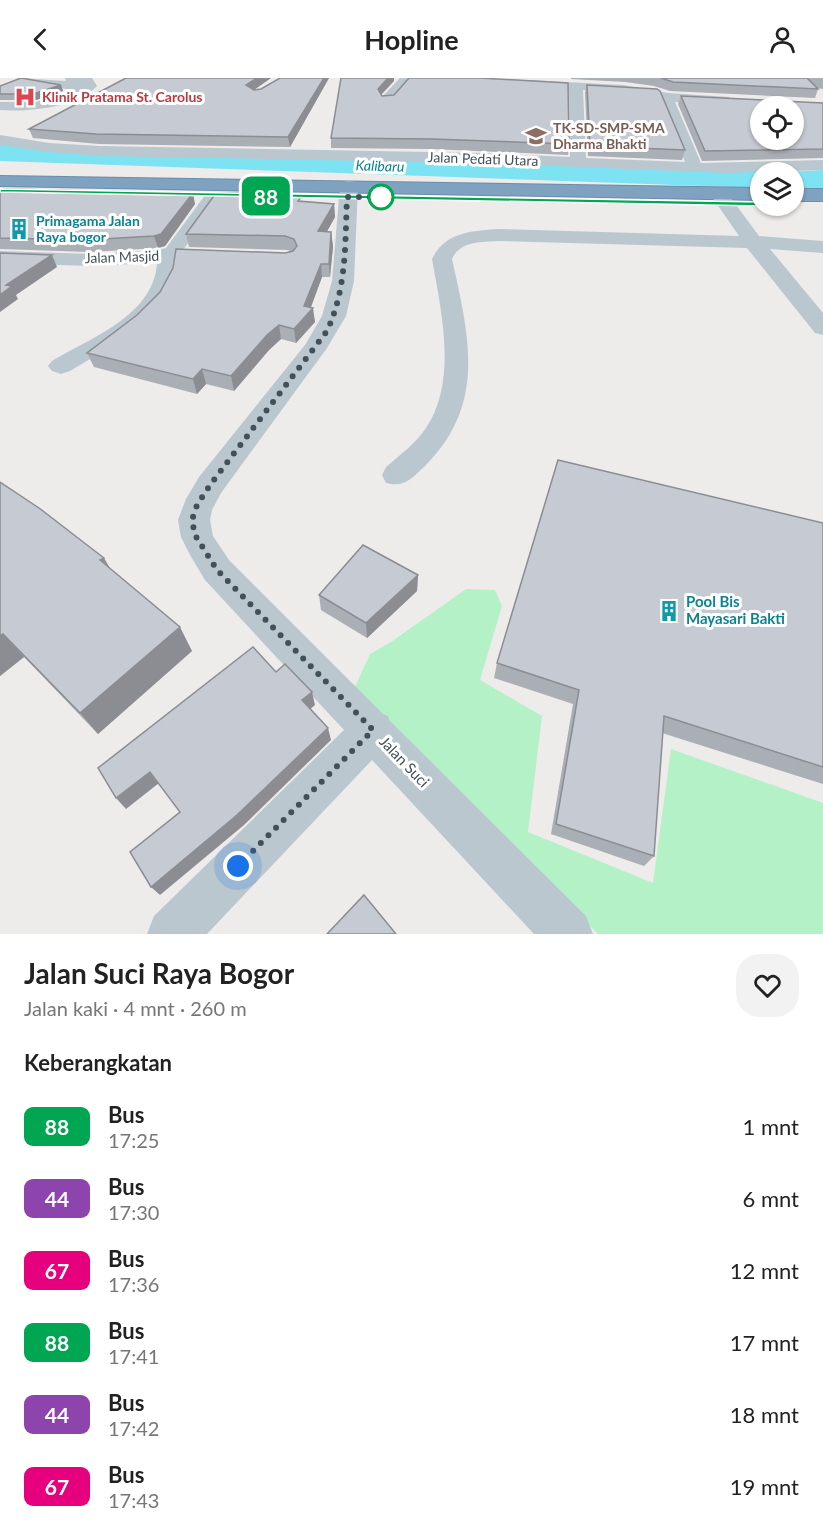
<!DOCTYPE html>
<html lang="id">
<meta charset="utf-8">
<style>
:root{--surface:#fff;--page:#f2f2f2;--text:#222;--muted:#767676}
body{margin:0;font-family:Lato,sans-serif;background:var(--page);color:var(--text);height:100vh;display:flex;flex-direction:column;font-size:22px;white-space:nowrap}
*{box-sizing:border-box;margin:0}
p{font-size:20px;color:var(--muted)}
.icon{flex:none;width:33px;height:33px;fill:none;stroke:currentColor;stroke-width:2;stroke-linecap:round;stroke-linejoin:round}
.map{position:relative;height:856px;overflow:hidden}
.sheet{display:flex;flex-direction:column;background:var(--surface);flex:1}
.sheet>*{flex:none}
.badge{padding:0 12px;border-radius:9px;font-size:21px;line-height:39px}
.controls{position:absolute;left:750px;top:18px;display:grid;gap:12px}
.controls a{display:grid;place-items:center;width:54px;height:54px;border-radius:50%;background:var(--surface);box-shadow:0 2px 4px #0004;font-size:30px}
.you{position:absolute;width:30px;height:30px;margin:-15px;border:4px solid #fff;border-radius:50%;background:#1a73e8;box-shadow:0 0 0 9px #1a73e833}
.map>.badge{position:absolute;translate:-50% -50%;box-shadow:0 0 0 3px #fff}
h2{padding:0 24px;font-size:22px;line-height:54px}
.round{display:grid;place-items:center;flex:none;width:63px;height:63px;border-radius:24px;background:var(--page)}
.head{display:flex;align-items:center;justify-content:space-between;height:102px;padding:0 24px}
h1{font-size:28px;font-weight:700;line-height:45px}
ul{padding:0;list-style:none}
li{display:flex;align-items:center;gap:18px;height:72px;padding:0 24px}
li div{flex:1}
li b{display:block;font-size:22px}
li em{font-style:normal}
li .badge{min-width:66px;font-weight:700;text-align:center}
header{display:flex;justify-content:space-between;align-items:center;height:78px;padding:0 24px;background:var(--surface);font-size:27px;font-weight:700}
.map>svg:first-child{display:block}
</style>
<header><svg class="icon" aria-label="back" viewBox="0 0 24 24"><path d="M15 5l-7 7 7 7"/></svg>Hopline<svg class="icon" aria-label="person" viewBox="0 0 24 24"><circle cx="12" cy="8" r="4"/><path d="M4 21q1-7 8-7t8 7"/></svg></header>
<div class="map">
<svg width="823" height="856" viewBox="0 0 823 856">
<rect width="100%" height="100%" fill="#eeebeb"/>
<!-- green -->
<polygon fill="#b4f1c7" points="466,511 495,512 502,528 480,602 542,638 528,754 653,805 671,671 823,725 823,856 598,856 354,611 370,576 391,564"/>
<g fill="none" stroke-linecap="round" stroke-linejoin="round">
<!-- river -->
<g fill="#7de2f2" fill-rule="evenodd">
<polygon points="0,65 760,92 771,94 760,94 760,110 0,83"/>
<polygon points="823,92 823,110 794,111 794,94 786,94"/>
</g>
<defs>
<g id="highway">
<polygon points="0,98 760,110 760,122 0,108"/>
<rect x="794" y="111" width="29" height="12"/>
</g>
</defs>
<!-- highway casing -->
<use href="#highway" stroke="#6a8dab" stroke-width="2"/>
<!-- minor -->
<g fill="#bac7cf" fill-rule="evenodd">
<path d="M18,0L66,3L65,0H92L97,8C77,30 28,34 0,32V24H36L72,12L24,4Z"/>
<polygon points="400,0 413,0 392,25 382,25 380,22 382,19"/>
<path d="M527,2L623,7L668,15L729,19L731,22L724,26L675,24L701,85L823,82V92L726,95L482,85L99,78L49,74L0,67V57L49,65L99,68L482,75L570,79L569,12L522,9L520,6L522,3ZM583,12L643,17L660,21L685,84L586,80Z"/>
<polygon points="349,103 355,104 358,108 354,203 346,238 327,270 221,415 212,432 210,442 213,458 229,482 383,636 388,638 389,642 586,838 593,856 534,856 372,682 207,856 147,856 154,838 344,652 205,502 190,477 181,459 178,442 186,421 199,399 305,267 322,238 332,203 340,108 343,104"/>
<path d="M719,111L725,112L759,158L823,163V175L770,171L823,235V257L815,255L747,170L498,163C481,164 460,163 452,181C469,258 487,326 425,388C412,400 405,410 386,405L382,397L386,389C400,377 416,365 426,350C458,303 441,232 432,181C445,154 471,153 498,151L739,158L710,116L713,112Z"/>
<path d="M212,115L218,116L221,120L178,179L176,205L170,218L156,235L129,258L70,293L61,296L52,293L48,288L52,283C91,260 154,237 157,185L90,188L0,185V173L90,176L158,172L166,170L206,116Z"/>
</g>
<!-- highway -->
<use href="#highway" fill="#7ea2bf" fill-rule="evenodd"/>
</g>
<!-- wall -->
<g fill="#aaaeb5">
<polygon points="271,0 254,12 261,11 280,0 329,0 290,69 99,66 33,60 29,51"/>
<polygon points="571,0 823,0 823,11 817,10 818,11 815,20 670,13 654,8 625,4 571,1"/>
<polygon points="394,3 381,17 569,66 568,77 431,71 331,70 331,60"/>
<polygon points="61,7 63,13 36,22 0,22 0,8"/>
<polygon points="587,7 685,72 682,82 588,78 585,15"/>
<polygon points="681,18 823,25 823,80 702,83 678,26"/>
<polygon points="0,113 195,126 165,168 158,170 90,174 0,171"/>
<polygon points="302,123 334,126 335,139 327,153 331,154 333,167 330,199 322,199 311,229 315,244 296,265 281,261 269,272 234,313 206,306 197,316 94,289 87,275 285,175 291,173 287,172 189,169 186,156"/>
<polygon points="0,404 110,491 192,573 98,656 24,579 0,598"/>
<polygon points="823,445 823,706 662,655 654,778 644,788 551,756 573,626 494,600 497,585"/>
<polygon points="418,497 417,513 367,560 321,532 319,517"/>
</g>
<!-- shaded-wall -->
<g fill="#8b8d93">
<polygon points="257,0 271,0 248,16 246,7"/>
<polygon points="324,0 329,0 290,69 288,59"/>
<polygon points="388,0 394,0 394,3 378,20 378,11"/>
<polygon points="61,7 63,13 36,22 33,16"/>
<polygon points="193,115 195,126 165,168 158,170 154,158"/>
<polygon points="334,126 335,139 320,166 318,153"/>
<polygon points="331,154 333,169 330,199 329,186"/>
<polygon points="52,177 57,189 16,217 18,221 0,234 0,217 6,207"/>
<polygon points="321,186 322,199 309,234 313,230 315,244 296,265 294,251"/>
<polygon points="279,247 281,261 269,272 234,313 231,298 267,257"/>
<polygon points="202,291 206,306 197,316 193,301"/>
<polygon points="104,480 118,504 100,482"/>
<polygon points="418,497 417,513 367,560 366,545"/>
<polygon points="180,549 192,573 98,656 80,635"/>
<polygon points="3,556 24,579 0,598 0,558"/>
<polygon points="312,614 315,627 306,635 302,622"/>
<polygon points="328,650 331,662 244,747 160,817 151,809"/>
<polygon points="150,694 159,705 126,731 116,720"/>
</g>
<!-- building -->
<g fill="#c6cad2" stroke="#8b8d93" stroke-width="1.5" fill-rule="evenodd">
<polygon points="21,0 61,7 33,16 0,16 0,8"/>
<polygon points="126,0 257,0 246,7 254,12 261,11 280,0 324,0 288,59 96,56 29,51"/>
<polygon points="341,0 388,0 378,11 382,18 394,17 409,0 480,0 568,5 569,66 432,61 331,60"/>
<polygon points="661,0 807,0 818,11 673,4"/>
<polygon points="587,7 657,11 660,13 685,72 590,68"/>
<path d="M681,18L823,25V71L705,73ZM760,28H794V62H760Z"/>
<polygon points="3,111 193,115 161,156 154,158 85,162 0,160 0,113"/>
<polygon points="264,114 302,118 298,123 334,126 318,153 331,154 329,186 321,186 304,228 313,230 294,251 279,247 267,257 231,298 202,291 193,301 87,275 137,237 160,214 173,190 176,171 285,175 293,173 297,168 294,161 285,158 186,156 216,115"/>
<polygon points="0,175 52,177 6,207 12,208 0,217"/>
<polygon points="558,382 823,445 823,689 664,638 654,778 556,746 579,612 497,585"/>
<polygon points="0,404 39,430 104,480 100,482 180,549 80,635 3,556 0,558"/>
<polygon points="363,467 418,497 366,545 319,517"/>
<polygon points="253,569 276,594 285,586 312,614 302,622 328,650 237,737 151,809 130,774 180,734 150,694 116,720 98,690"/>
<polygon points="364,817 396,856 327,856"/>
</g>
<!-- line -->
<polygon fill="#00a651" stroke="#fff" stroke-width="1.5" points="0,111 760,124 764,126 760,128 0,114"/>
<g fill="none" stroke-linecap="round" stroke-linejoin="round">
<!-- walk -->
<path stroke="#42505a" stroke-width="6" stroke-dasharray="0 10.8" d="M238,788L373,652L217,492L195,457L192,442L197,427L210,407L327,253C347,210 345,165 347,119H381"/>
</g>
<!-- icons -->
<defs>
<symbol id="hospital-bare" viewBox="-9 -9 18 18"><path d="M-5-5h3v3.5h4V-5h3V5h-3V1.5h-4V5h-3Z" fill="#e0444e" stroke="#fff" stroke-width="2.5" paint-order="stroke"/></symbol>
<symbol id="school-bare" viewBox="-9 -9 18 18"><path d="M0-5L7-2L0 1L-7-2ZM-4 1L0 2.5L4 1V4Q0 6-4 4Z" fill="#8d6e63" stroke="#fff" stroke-width="2.5" paint-order="stroke"/></symbol>
<symbol id="building-bare" viewBox="-9 -9 18 18"><path d="M-4-6H4V6H1V3H-1V6H-4ZM-2.5-4.3h1.7v1.8h-1.7ZM.8-4.3h1.7v1.8H.8ZM-2.5-1h1.7V.8h-1.7ZM.8-1h1.7V.8H.8Z" fill="#0f9aa8" stroke="#fff" stroke-width="2.5" paint-order="stroke"/></symbol>
</defs>
<g fill-rule="evenodd">
<use href="#hospital-bare" x="10" y="4" width="30" height="30"/>
<use href="#school-bare" x="521" y="43" width="30" height="30"/>
<use href="#building-bare" x="4" y="136" width="30" height="30"/>
<use href="#building-bare" x="654" y="518" width="30" height="30"/>
</g>
<!-- markers -->
<circle fill="#fff" stroke="#00a651" stroke-width="3" cx="381" cy="119" r="12"/>
<g text-anchor="middle" stroke-width="6" stroke-linejoin="round" paint-order="stroke">
<!-- far-health labels -->
<g font-size="14" font-weight="bold" fill="#be3a42" stroke="#fff" text-anchor="start">
<text x="42" y="24">Klinik Pratama St. Carolus</text>
</g>
<!-- far-education labels -->
<g font-size="14" font-weight="bold" fill="#785e54" stroke="#fff" text-anchor="start">
<text x="553" y="55">TK-SD-SMP-SMA<tspan x="553" dy="16">Dharma Bhakti</tspan></text>
</g>
<!-- far-street labels -->
<g font-size="14" fill="#42505a" stroke="#fff">
<text transform="translate(483 81) rotate(2)" y="5">Jalan Pedati Utara</text>
<text transform="translate(122 179) rotate(-2)" y="5">Jalan Masjid</text>
</g>
<!-- far-water labels -->
<g font-size="14" font-style="italic" fill="#048296" stroke="#fff">
<text transform="translate(380 88) rotate(2)" y="5">Kalibaru</text>
</g>
<!-- far-culture labels -->
<g font-size="14" font-weight="bold" fill="#0d838f" stroke="#fff" text-anchor="start">
<text x="36" y="148">Primagama Jalan<tspan x="36" dy="16">Raya bogor</tspan></text>
</g>
<!-- culture labels -->
<g font-size="15" font-weight="bold" fill="#0d838f" stroke="#fff" text-anchor="start">
<text x="686" y="529">Pool Bis<tspan x="686" dy="17">Mayasari Bakti</tspan></text>
</g>
<!-- street labels -->
<g font-size="15" fill="#42505a" stroke="#fff">
<text transform="translate(404 684) rotate(46)" y="5">Jalan Suci</text>
</g>
</g>
</svg>
<div class="controls">
<a><svg class="icon" aria-label="locate" viewBox="0 0 24 24"><circle cx="12" cy="12" r="6"/><path d="M12 2v4M12 18v4M2 12h4M18 12h4"/></svg></a>
<a><svg class="icon" aria-label="layers" viewBox="0 0 24 24"><path d="M12 4l9 5-9 5-9-5zM3 14l9 5 9-5"/></svg></a>
</div>
<div class="you" style="left:238px;top:788px"></div>
<b class="badge" style="left:266px;top:118px;background:#00a651;color:#fff">88</b>
</div>
<section class="sheet">
<div class="head"><div><h1>Jalan Suci Raya Bogor</h1><p>Jalan kaki · 4 mnt · 260 m</p></div><a class="round"><svg class="icon" aria-label="heart" viewBox="0 0 24 24"><path d="M12 20l-8-8c-3-5 5-10 8-4 3-6 11-1 8 4z"/></svg></a></div>
<h2>Keberangkatan</h2>
<ul>
<li><span class="badge" style="background:#00a651;color:#fff">88</span><div><b>Bus</b><p>17:25</p></div><em>1 mnt</em></li>
<li><span class="badge" style="background:#8e44ad;color:#fff">44</span><div><b>Bus</b><p>17:30</p></div><em>6 mnt</em></li>
<li><span class="badge" style="background:#e6007e;color:#fff">67</span><div><b>Bus</b><p>17:36</p></div><em>12 mnt</em></li>
<li><span class="badge" style="background:#00a651;color:#fff">88</span><div><b>Bus</b><p>17:41</p></div><em>17 mnt</em></li>
<li><span class="badge" style="background:#8e44ad;color:#fff">44</span><div><b>Bus</b><p>17:42</p></div><em>18 mnt</em></li>
<li><span class="badge" style="background:#e6007e;color:#fff">67</span><div><b>Bus</b><p>17:43</p></div><em>19 mnt</em></li>
</ul>
</section>
